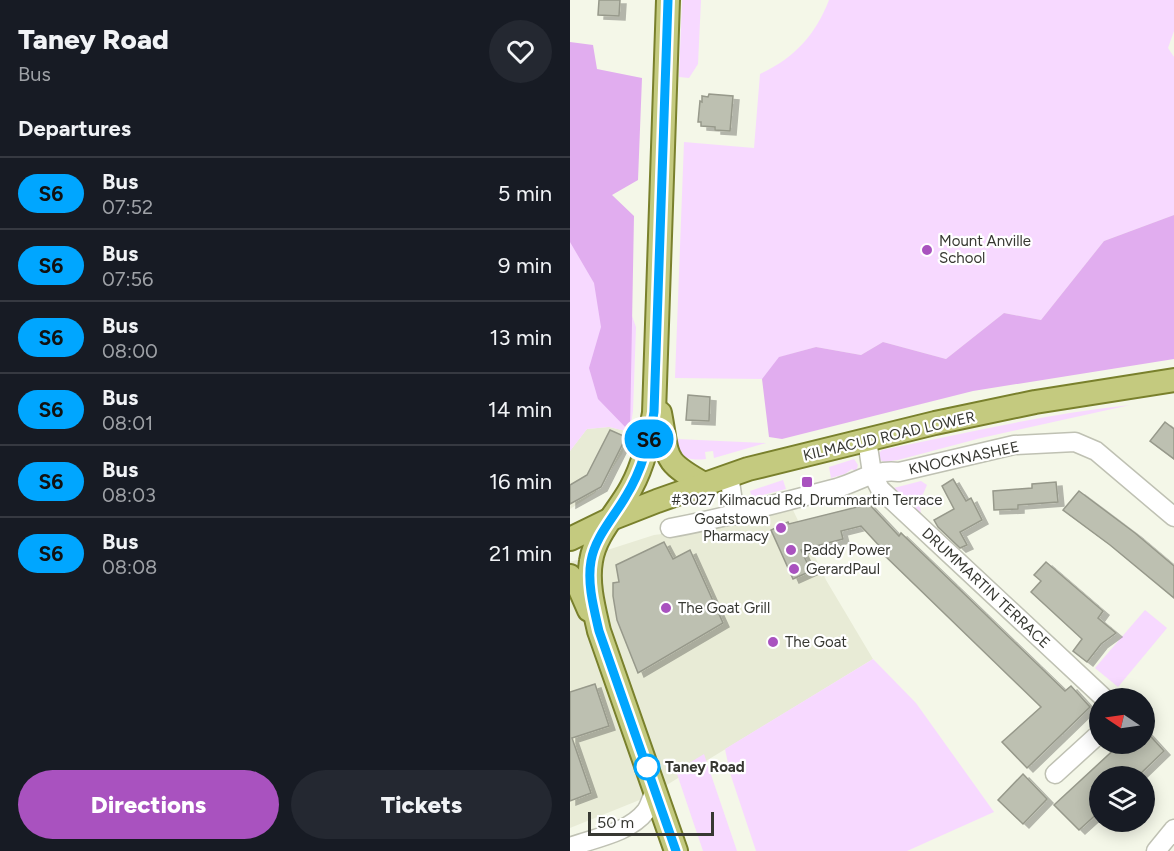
<!DOCTYPE html>
<style>
:root{--surface:#171b24;--page:#242831;--text:#f1f3f6;--muted:#9ea1a6;--line:#363941;--accent:#a952bf}
body{margin:0;font-family:Figtree,sans-serif;background:var(--page);color:var(--text);height:100vh;display:flex;flex-direction:column;font-size:22px;white-space:nowrap}
*{box-sizing:border-box;margin:0}
p{font-size:20px;color:var(--muted)}
.icon{flex:none;width:33px;height:33px;fill:none;stroke:currentColor;stroke-width:2;stroke-linecap:round;stroke-linejoin:round}
.map{position:relative;flex:1;overflow:hidden}
.drawer{display:flex;flex-direction:column;background:var(--surface);width:570px}
.drawer>*{flex:none}
.badge{padding:0 12px;border-radius:20px;font-size:21px;line-height:39px}
.needle{width:39px;rotate:283deg}
.tools{position:absolute;left:519px;top:688px;display:grid;gap:12px}
.tools a{display:grid;place-items:center;width:66px;height:66px;border-radius:50%;background:var(--surface);box-shadow:0 3px 15px #0003;font-size:30px}
.scale{position:absolute;left:18px;bottom:15px;width:126px;box-sizing:border-box;padding-left:6px;border:3px solid #373832;border-top:0;font-size:16px;line-height:21px;white-space:nowrap;color:#373832;-webkit-text-stroke:4px #fff;paint-order:stroke}
.map>.badge{position:absolute;translate:-50% -50%;box-shadow:0 0 0 3px #fff}
h2{padding:0 18px;font-size:22px;line-height:54px}
.round{display:grid;place-items:center;flex:none;width:63px;height:63px;border-radius:32px;background:var(--page)}
.summary{display:flex;align-items:center;justify-content:space-between;height:102px;padding:0 18px}
h1{font-size:28px;font-weight:800;line-height:45px}
.button{display:flex;gap:12px;margin-top:auto;padding:12px 18px}
.button a{flex:1;height:69px;border-radius:36px;background:var(--accent);color:#fff;font-size:24px;font-weight:800;line-height:69px;text-align:center}
.button a+a{background:var(--page);color:var(--text)}
ul{padding:0;list-style:none}
li{display:flex;align-items:center;gap:18px;height:72px;padding:0 18px;border-top:2px solid var(--line)}
li div{flex:1}
li b{display:block;font-size:22px}
li em{font-style:normal}
li .badge{min-width:66px;font-weight:700;text-align:center}
main{display:flex;flex:1;min-height:0}
.map>svg:first-child{display:block}
</style>
<main>
<section class="drawer">
<div class="summary"><div><h1>Taney Road</h1><p>Bus</p></div><a class="round"><svg class="icon" aria-label="heart" viewBox="0 0 24 24"><path d="M12 20l-8-8c-3-5 5-10 8-4 3-6 11-1 8 4z"/></svg></a></div>
<h2>Departures</h2>
<ul>
<li><span class="badge" style="background:#00a6ff;color:#111">S6</span><div><b>Bus</b><p>07:52</p></div><em>5 min</em></li>
<li><span class="badge" style="background:#00a6ff;color:#111">S6</span><div><b>Bus</b><p>07:56</p></div><em>9 min</em></li>
<li><span class="badge" style="background:#00a6ff;color:#111">S6</span><div><b>Bus</b><p>08:00</p></div><em>13 min</em></li>
<li><span class="badge" style="background:#00a6ff;color:#111">S6</span><div><b>Bus</b><p>08:01</p></div><em>14 min</em></li>
<li><span class="badge" style="background:#00a6ff;color:#111">S6</span><div><b>Bus</b><p>08:03</p></div><em>16 min</em></li>
<li><span class="badge" style="background:#00a6ff;color:#111">S6</span><div><b>Bus</b><p>08:08</p></div><em>21 min</em></li>
</ul>
<div class="button"><a>Directions</a><a>Tickets</a></div>
</section>
<div class="map">
<svg width="604" height="851" viewBox="0 0 604 851">
<defs>
<filter id="shadow"><feDropShadow dx="6" dy="4" stdDeviation="0" flood-color="#0004"/></filter>
</defs>
<rect width="100%" height="100%" fill="#f4f7e8"/>
<!-- built -->
<g fill="#e8ebd6">
<polygon points="39,427 60,432 52,454 25,493 0,509 0,451 17,429"/>
<polygon points="223,510 256,580 303,659 77,797 0,828 0,562 84,535 156,526"/>
</g>
<!-- green -->
<g fill="#f7d9ff">
<polygon points="112,0 131,0 128,64 119,78 109,77"/>
<path d="M259,0H604V31L598,48L604,57V215L534,241L471,320L434,313L376,359L313,342L291,355L246,347L210,357L192,379L105,378L114,142L184,148L190,74C224,58 245,36 259,0Z"/>
<polygon points="0,197 30,227 66,327 63,411 60,432 39,427 17,429 0,451"/>
<path d="M560,405L411,438L328,460L321,461L319,464L310,460L309,453L312,450C394,433 477,414 560,405Z"/>
<path d="M107,439L196,443L144,458L143,451L135,452L136,459C119,461 107,458 107,439Z"/>
<polygon points="284,459 288,465 286,472 282,469 275,474 261,478 259,467"/>
<polygon points="213,480 216,489 182,498 180,491"/>
<polygon points="351,481 357,485 350,501 351,517 316,490"/>
<polygon points="575,610 597,628 548,687 525,668"/>
<polygon points="303,659 346,703 424,812 337,851 186,851 160,773 155,749"/>
<polygon points="134,754 167,851 133,851 106,771"/>
</g>
<!-- forest -->
<g fill="#e1adef">
<polygon points="0,42 23,45 27,69 72,78 68,180 42,195 64,216 60,432 28,399 19,368 31,327 24,283 0,242"/>
<polygon points="604,215 604,359 403,391 212,439 199,437 192,379 209,357 246,347 291,355 313,342 376,359 434,313 471,320 534,241"/>
</g>
<!-- building -->
<g fill="#bdc0b1" stroke="#97998b" stroke-width="1.5" filter="url(#shadow)">
<polygon points="29,0 50,0 49,16 28,15"/>
<polygon points="139,94 163,96 160,131 145,130 145,127 131,126 131,122 128,122 130,101 132,102 132,96 138,97"/>
<polygon points="118,395 140,397 139,421 116,420"/>
<polygon points="595,422 604,429 604,459 580,441"/>
<polygon points="40,430 56,437 31,487 0,504 0,485 17,475"/>
<polygon points="383,479 396,501 401,498 412,520 390,532 397,545 390,548 368,527 364,520 384,509 372,486"/>
<polygon points="486,482 488,502 448,505 448,509 424,510 423,491 462,488 462,484"/>
<polygon points="509,491 565,533 604,566 604,598 540,545 493,510"/>
<polygon points="299,504 329,536 331,533 495,691 501,686 520,707 457,768 432,742 471,707 312,553 314,551 291,526 271,531 273,539 231,550 241,571 223,579 201,530 218,522 219,524"/>
<polygon points="94,542 103,559 120,550 153,623 68,673 47,620 43,596 43,583 49,582 46,565"/>
<polygon points="476,562 533,611 528,618 546,633 531,644 517,662 503,651 512,639 461,592 471,581 464,575"/>
<polygon points="25,684 39,726 2,738 21,793 0,801 0,692"/>
<polygon points="574,729 594,751 567,777 530,777 530,811 509,830 484,805 550,744 574,744"/>
<polygon points="453,774 477,799 453,824 428,800"/>
</g>
<g fill="none" stroke-linecap="round" stroke-linejoin="round">
<defs>
<g id="minor">
<polyline points="297,440 302,473 310,489 535,699"/>
<polyline points="159,475 165,515"/>
<path d="M100,528C156,518 212,502 267,488C291,481 303,469 329,472L444,445L505,442L526,451L604,517"/>
<polyline points="485,774 530,733"/>
<path d="M0,847C24,838 59,833 76,811C80,805 82,797 85,790"/>
<polyline points="586,851 604,829"/>
</g>
<g id="major">
<path d="M98,0L84,413C79,439 74,464 61,488C48,512 25,534 21,561C17,584 24,609 29,631L106,851"/>
<path d="M90,413C99,459 91,460 134,484"/>
<polyline points="0,539 41,519 87,501 178,469 365,423 465,402 604,380"/>
<polyline points="0,576 9,587 19,610"/>
</g>
</defs>
<!-- minor casing -->
<use href="#minor" stroke="#bfc1b3" stroke-width="21"/>
<!-- major casing -->
<use href="#major" stroke="#79802c" stroke-width="26"/>
<!-- minor -->
<use href="#minor" stroke="#fff" stroke-width="18"/>
<!-- major -->
<use href="#major" stroke="#c4ca7f" stroke-width="22"/>
</g>
<g fill="none" stroke-linecap="round" stroke-linejoin="round">
<defs>
<path id="line" d="M98,0L84,412C79,443 72,470 56,496C44,517 25,537 21,561C17,584 24,609 29,631L106,851"/>
</defs>
<!-- line casing -->
<use href="#line" stroke="#fff" stroke-width="14"/>
<!-- line -->
<use href="#line" stroke="#00a6ff" stroke-width="9"/>
</g>
<!-- markers -->
<g fill="#a952bf" stroke="#fff" stroke-width="2">
<circle cx="357" cy="250" r="6"/>
<rect x="231" y="476" width="12" height="12" rx="3"/>
<circle cx="211" cy="528" r="6"/>
<circle cx="221" cy="550" r="6"/>
<circle cx="224" cy="569" r="6"/>
<circle cx="96" cy="608" r="6"/>
<circle cx="203" cy="642" r="6"/>
</g>
<circle fill="#fff" stroke="#00a6ff" stroke-width="3" cx="77" cy="767" r="12"/>
<g text-anchor="middle" stroke-width="4.5" stroke-linejoin="round" paint-order="stroke">
<!-- poi labels -->
<g font-size="15" fill="#373832" stroke="#fff" text-anchor="start">
<text x="369" y="246">Mount Anville<tspan x="369" dy="17">School</tspan></text>
<text x="237" y="505" text-anchor="middle">#3027 Kilmacud Rd, Drummartin Terrace</text>
<text x="199" y="524" text-anchor="end">Goatstown<tspan x="199" dy="17">Pharmacy</tspan></text>
<text x="233" y="555">Paddy Power</text>
<text x="236" y="574">GerardPaul</text>
<text x="108" y="613">The Goat Grill</text>
<text x="215" y="647">The Goat</text>
</g>
<!-- street labels -->
<g font-size="15" fill="#373832" stroke="#fff">
<text transform="translate(319 436) rotate(-13)" y="5">KILMACUD ROAD LOWER</text>
<text transform="translate(394 458) rotate(-12)" y="5">KNOCKNASHEE</text>
<text transform="translate(416 588) rotate(43)" y="5">DRUMMARTIN TERRACE</text>
</g>
<!-- stop labels -->
<g font-size="15" font-weight="bold" fill="#373832" stroke="#fff" text-anchor="start">
<text x="95" y="772">Taney Road</text>
</g>
</g>
</svg>
<div class="tools">
<a><svg class="needle" viewBox="-14 -14 28 28"><path d="M0-13l5 13h-10z" fill="#e53935"/><path d="M0 13l5-13h-10z" fill="#9ea1a6"/></svg></a>
<a><svg class="icon" aria-label="layers" viewBox="0 0 24 24"><path d="M12 4l9 5-9 5-9-5zM3 14l9 5 9-5"/></svg></a>
</div>
<div class="scale">50 m</div>
<b class="badge" style="left:79px;top:439px;background:#00a6ff;color:#111">S6</b>
</div>
</main>
